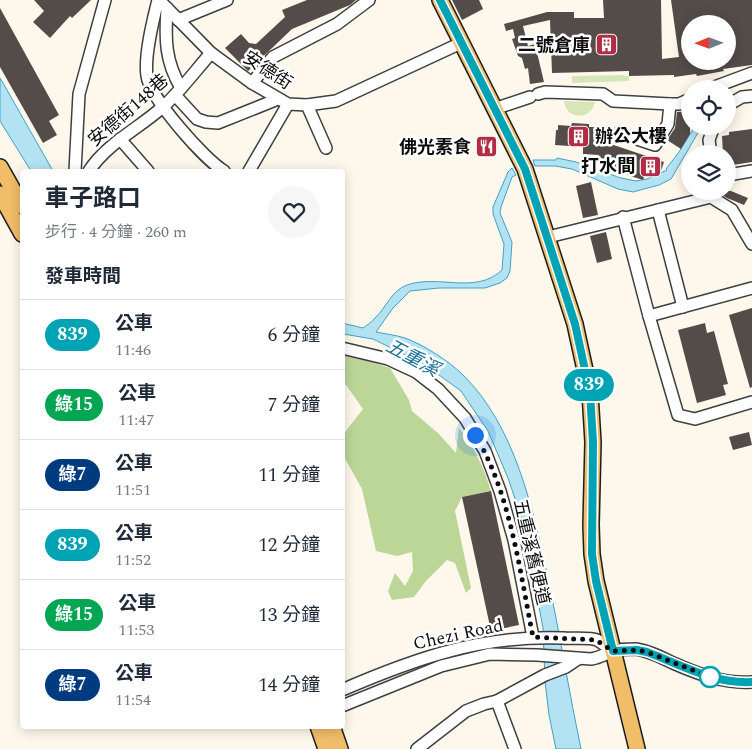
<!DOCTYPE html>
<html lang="zh-TW">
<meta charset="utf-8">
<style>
:root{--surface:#fff;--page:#f6f6f7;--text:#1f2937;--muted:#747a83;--line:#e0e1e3}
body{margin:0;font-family:Spectral,"Noto Sans TC",serif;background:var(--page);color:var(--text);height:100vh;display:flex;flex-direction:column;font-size:19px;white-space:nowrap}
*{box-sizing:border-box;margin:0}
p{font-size:16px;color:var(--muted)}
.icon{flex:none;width:28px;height:28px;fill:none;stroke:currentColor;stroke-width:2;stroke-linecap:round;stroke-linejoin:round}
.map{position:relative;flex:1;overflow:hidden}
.side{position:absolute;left:20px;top:169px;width:325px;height:560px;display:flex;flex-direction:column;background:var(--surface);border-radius:5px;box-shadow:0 2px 12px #0003}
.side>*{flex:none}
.badge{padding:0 10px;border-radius:16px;font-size:18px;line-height:32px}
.needle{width:32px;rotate:269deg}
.controls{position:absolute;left:681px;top:15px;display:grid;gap:10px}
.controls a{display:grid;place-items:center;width:55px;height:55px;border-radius:50%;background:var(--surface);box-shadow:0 2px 12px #0003;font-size:25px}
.you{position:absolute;width:25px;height:25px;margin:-12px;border:4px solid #fff;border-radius:50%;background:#1a73e8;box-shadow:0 0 0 8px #1a73e833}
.map>.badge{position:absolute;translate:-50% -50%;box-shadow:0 0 0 2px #fff}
h2{padding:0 25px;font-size:19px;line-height:45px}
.round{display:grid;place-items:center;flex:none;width:52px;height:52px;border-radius:26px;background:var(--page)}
.summary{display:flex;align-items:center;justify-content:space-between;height:85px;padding:0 25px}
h1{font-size:24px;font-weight:700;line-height:38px}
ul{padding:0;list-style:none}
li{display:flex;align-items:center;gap:15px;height:70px;padding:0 25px;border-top:1px solid var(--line)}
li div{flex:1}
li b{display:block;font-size:19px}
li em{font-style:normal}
li .badge{min-width:55px;font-weight:700;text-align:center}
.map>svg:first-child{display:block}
</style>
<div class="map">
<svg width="752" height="749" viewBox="0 0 752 749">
<rect width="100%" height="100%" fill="#fef8ec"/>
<!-- green -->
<g fill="#d6e6b8">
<polygon points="623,75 624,76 629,76 629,81 572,83 572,76"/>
<path d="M564,101L595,102C591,121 566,120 564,101Z"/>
</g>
<!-- forest -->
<path fill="#bcd698" d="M343,355L366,360L390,368L409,400L412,411L439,434L456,453L459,428C475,448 483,466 491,491L462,497L455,511L471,588L466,593L455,563L447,560L426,581L414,597L392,600L388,591L395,573L405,586L413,571L412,552L397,556L376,551L362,489L343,455L342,436L363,409L346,385L343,384Z"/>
<!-- water -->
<g fill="#b3e3f2" stroke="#3fa2c5">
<polygon points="0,78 3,83 53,171 31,171 0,121"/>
<polygon points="695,126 702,126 671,179 659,185 633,192 618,189 572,169 555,166 535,166 533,160 556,160 557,158 576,162 621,178 636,181 647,179 667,170 666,169 679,152"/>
<path d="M512,168L516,175L512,177L501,207L500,213L512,242L510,271L507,278L500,283L485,288H439L410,291L393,308L376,332C385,334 396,335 405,338C424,345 449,361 463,375C515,426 533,509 548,578C560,635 569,692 581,749H556L549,715L545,681L543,628L523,522L508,478L488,431L461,391L424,364L373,339L343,334L342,323L363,328C367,325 372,322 375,318C386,308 392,290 407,285C438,274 476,295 502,270L504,244L493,214V207L508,172Z"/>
</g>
<!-- building -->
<g fill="#544c49" fill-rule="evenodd">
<polygon points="34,0 91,0 72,18 70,16 50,38 33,22 44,11"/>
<polygon points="307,0 356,0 350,5 292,29 248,71 225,48 241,34 249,43 256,44 285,17 282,10"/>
<polygon points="452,0 479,0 483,9 462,20"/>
<path d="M603,0H661L662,59L679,57L671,0H752V65L723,69L724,71L697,76L696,74L674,77V75L629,76V71L552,73L550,20L523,26L528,46L535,44L544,82L530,84L528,68L525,69L522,58L518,56L512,39L515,38L513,29L506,31L504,24L547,12H574V18H604ZM690,24H728V61H690Z"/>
<polygon points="0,8 59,115 49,121 57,135 43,143 0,67"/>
<polygon points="690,111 690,134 681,149 667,140 675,128 677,112"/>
<polygon points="572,123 589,124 589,127 599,127 599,140 664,162 661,171 652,177 645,174 643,180 602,167 605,160 598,157 599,155 583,154 583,147 555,145 556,130 558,130 558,125 571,126"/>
<polygon points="752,129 752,162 733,165 733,161 728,162 728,154 723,154 722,136 729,135 729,132"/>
<polygon points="591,182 598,215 583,218 576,186"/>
<polygon points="716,191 731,191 748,198 744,205 727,198"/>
<polygon points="606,232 612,259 597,263 590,236"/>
<polygon points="752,308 752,387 750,388 729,315"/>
<polygon points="705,323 707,333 714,331 728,384 723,385 726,395 697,403 678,330"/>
<polygon points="749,432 752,445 733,450 729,437"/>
<polygon points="491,491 519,625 491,631 462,497"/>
</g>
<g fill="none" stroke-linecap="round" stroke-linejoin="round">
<defs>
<g id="minor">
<path d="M158,0C153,20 144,56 147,76C150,98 205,160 224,171"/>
<polyline points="159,0 211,53 252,83 288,104 307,105 336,101 461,43"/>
<path d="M167,8C165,39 165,61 181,88"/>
<polyline points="178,20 227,0"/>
<polyline points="252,83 273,57 337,24 369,0"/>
<polyline points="709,89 752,73"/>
<polyline points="538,94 545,92 603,94 613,101 670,104 679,104 690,99"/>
<polyline points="175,95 197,119 206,122 218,123 278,99"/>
<polyline points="307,105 326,148"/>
<polyline points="728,105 742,97 752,96"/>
<polyline points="494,109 530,97"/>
<polyline points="619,133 655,145 668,124 670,104"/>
<polyline points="120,139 148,171"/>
<polyline points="711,154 709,140 714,126"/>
<polyline points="75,171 79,94 105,0"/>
<path d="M89,171C107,143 140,128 165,105C182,89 196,70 211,53"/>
<polyline points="249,171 288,104"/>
<polyline points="728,175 752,171"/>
<polyline points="658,210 683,307"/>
<polyline points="623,217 649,316"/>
<polyline points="548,237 711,197 732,210 752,244"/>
<polyline points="752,288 649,316 678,415 695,419 752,402"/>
<polyline points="342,348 388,359 416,372 438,389 465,418 485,451 500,491 514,540 533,637"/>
<path d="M342,690C416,658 482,635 563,638C572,639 590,637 597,640C603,643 608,648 613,651"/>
<polyline points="497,701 515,749"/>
<path d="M342,706L441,666L490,654L537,655L591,659C599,658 605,654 613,651C620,649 629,649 636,649C649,651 661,657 673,663C698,674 724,684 752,682"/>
<polyline points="417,749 466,711 484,704 497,701 545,675 566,667 578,659"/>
</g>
<g id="major">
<polyline points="440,0 525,169 575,324 590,393 593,442 591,525 592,554 596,581 637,749"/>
<polyline points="0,167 22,206"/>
<polyline points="0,194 22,234"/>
<polyline points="318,726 326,749"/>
<polyline points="332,726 340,749"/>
</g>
</defs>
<!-- minor casing -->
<use href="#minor" stroke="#3f3f3f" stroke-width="14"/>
<!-- major casing -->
<use href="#major" stroke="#1d1d1d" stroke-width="18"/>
<!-- minor -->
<use href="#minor" stroke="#fff" stroke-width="11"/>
<!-- major -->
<use href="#major" stroke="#f0bd69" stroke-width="15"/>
</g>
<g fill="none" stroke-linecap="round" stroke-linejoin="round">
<defs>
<path id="line" d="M440,0L525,169L575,324L590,393L593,442L592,554L596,581L613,651L637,650L647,652C681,665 714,684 752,682"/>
</defs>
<!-- line casing -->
<use href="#line" stroke="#fff" stroke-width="11"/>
<!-- line -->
<use href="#line" stroke="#00a3b4" stroke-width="8"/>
<!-- walk -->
<path stroke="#0c0c0c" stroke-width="5" stroke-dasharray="0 9" d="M475,435C510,491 520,572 533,637L596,640L613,651L637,650L647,652L710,677"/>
</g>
<!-- icons -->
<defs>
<symbol id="building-square" viewBox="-11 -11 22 22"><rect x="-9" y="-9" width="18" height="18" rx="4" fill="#b32c45" stroke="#fff"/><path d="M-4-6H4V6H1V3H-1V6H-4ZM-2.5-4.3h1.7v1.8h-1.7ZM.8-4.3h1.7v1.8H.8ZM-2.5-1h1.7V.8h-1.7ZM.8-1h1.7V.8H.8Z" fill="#fff"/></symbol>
<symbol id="restaurant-square" viewBox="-11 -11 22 22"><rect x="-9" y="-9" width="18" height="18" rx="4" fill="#b32c45" stroke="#fff"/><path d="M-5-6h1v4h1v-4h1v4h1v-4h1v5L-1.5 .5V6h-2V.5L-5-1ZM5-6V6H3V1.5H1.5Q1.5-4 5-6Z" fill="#fff"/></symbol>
</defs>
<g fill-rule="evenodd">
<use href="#building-square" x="594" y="32" width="25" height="25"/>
<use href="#building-square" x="566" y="124" width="25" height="25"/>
<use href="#restaurant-square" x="474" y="134" width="25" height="25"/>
<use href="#building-square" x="638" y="154" width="25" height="25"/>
</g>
<!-- markers -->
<circle fill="#fff" stroke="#00a3b4" stroke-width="2.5" cx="710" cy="677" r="10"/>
<g text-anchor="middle" stroke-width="5" stroke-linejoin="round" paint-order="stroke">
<!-- poi labels -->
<g font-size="18" font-weight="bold" fill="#0c0c0c" stroke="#fff" text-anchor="end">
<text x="590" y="51">二號倉庫</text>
<text x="595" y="142" text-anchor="start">辦公大樓</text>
<text x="471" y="153">佛光素食</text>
<text x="635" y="172">打水間</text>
</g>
<!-- street labels -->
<g font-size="18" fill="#0c0c0c" stroke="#fff">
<text transform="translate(268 70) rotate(33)" y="6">安德街</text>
<text transform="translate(128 110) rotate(-41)" y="6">安德街148巷</text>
<text transform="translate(532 552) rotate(77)" y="6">五重溪舊便道</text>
<text transform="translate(458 634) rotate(-12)" y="6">Chezi Road</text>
</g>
<!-- water labels -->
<g font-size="19" font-style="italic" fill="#1d7296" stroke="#fff">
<text transform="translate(413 357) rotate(28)" y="7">五重溪</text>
</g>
</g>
</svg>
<div class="controls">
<a><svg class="needle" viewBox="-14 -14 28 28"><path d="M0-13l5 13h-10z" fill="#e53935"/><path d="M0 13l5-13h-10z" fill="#747a83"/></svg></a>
<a><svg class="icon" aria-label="locate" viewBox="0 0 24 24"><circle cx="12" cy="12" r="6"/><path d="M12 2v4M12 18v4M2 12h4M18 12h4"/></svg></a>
<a><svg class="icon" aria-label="layers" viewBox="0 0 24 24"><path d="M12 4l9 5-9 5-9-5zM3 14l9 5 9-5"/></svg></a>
</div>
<div class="you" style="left:475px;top:435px"></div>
<b class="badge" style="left:589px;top:385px;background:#00a3b4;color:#fff">839</b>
<section class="side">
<div class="summary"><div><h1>車子路口</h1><p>步行 · 4 分鐘 · 260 m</p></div><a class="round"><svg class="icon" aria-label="heart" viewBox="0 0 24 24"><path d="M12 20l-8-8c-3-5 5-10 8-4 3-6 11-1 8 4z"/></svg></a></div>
<h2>發車時間</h2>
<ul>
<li><span class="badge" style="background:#00a3b4;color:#fff">839</span><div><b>公車</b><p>11:46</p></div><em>6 分鐘</em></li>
<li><span class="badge" style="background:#00a651;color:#fff">綠15</span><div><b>公車</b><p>11:47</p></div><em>7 分鐘</em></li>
<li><span class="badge" style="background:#003b80;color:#fff">綠7</span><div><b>公車</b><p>11:51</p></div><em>11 分鐘</em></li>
<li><span class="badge" style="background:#00a3b4;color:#fff">839</span><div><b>公車</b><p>11:52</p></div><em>12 分鐘</em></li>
<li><span class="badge" style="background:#00a651;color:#fff">綠15</span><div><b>公車</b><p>11:53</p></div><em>13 分鐘</em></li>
<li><span class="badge" style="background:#003b80;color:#fff">綠7</span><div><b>公車</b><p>11:54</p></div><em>14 分鐘</em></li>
</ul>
</section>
</div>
